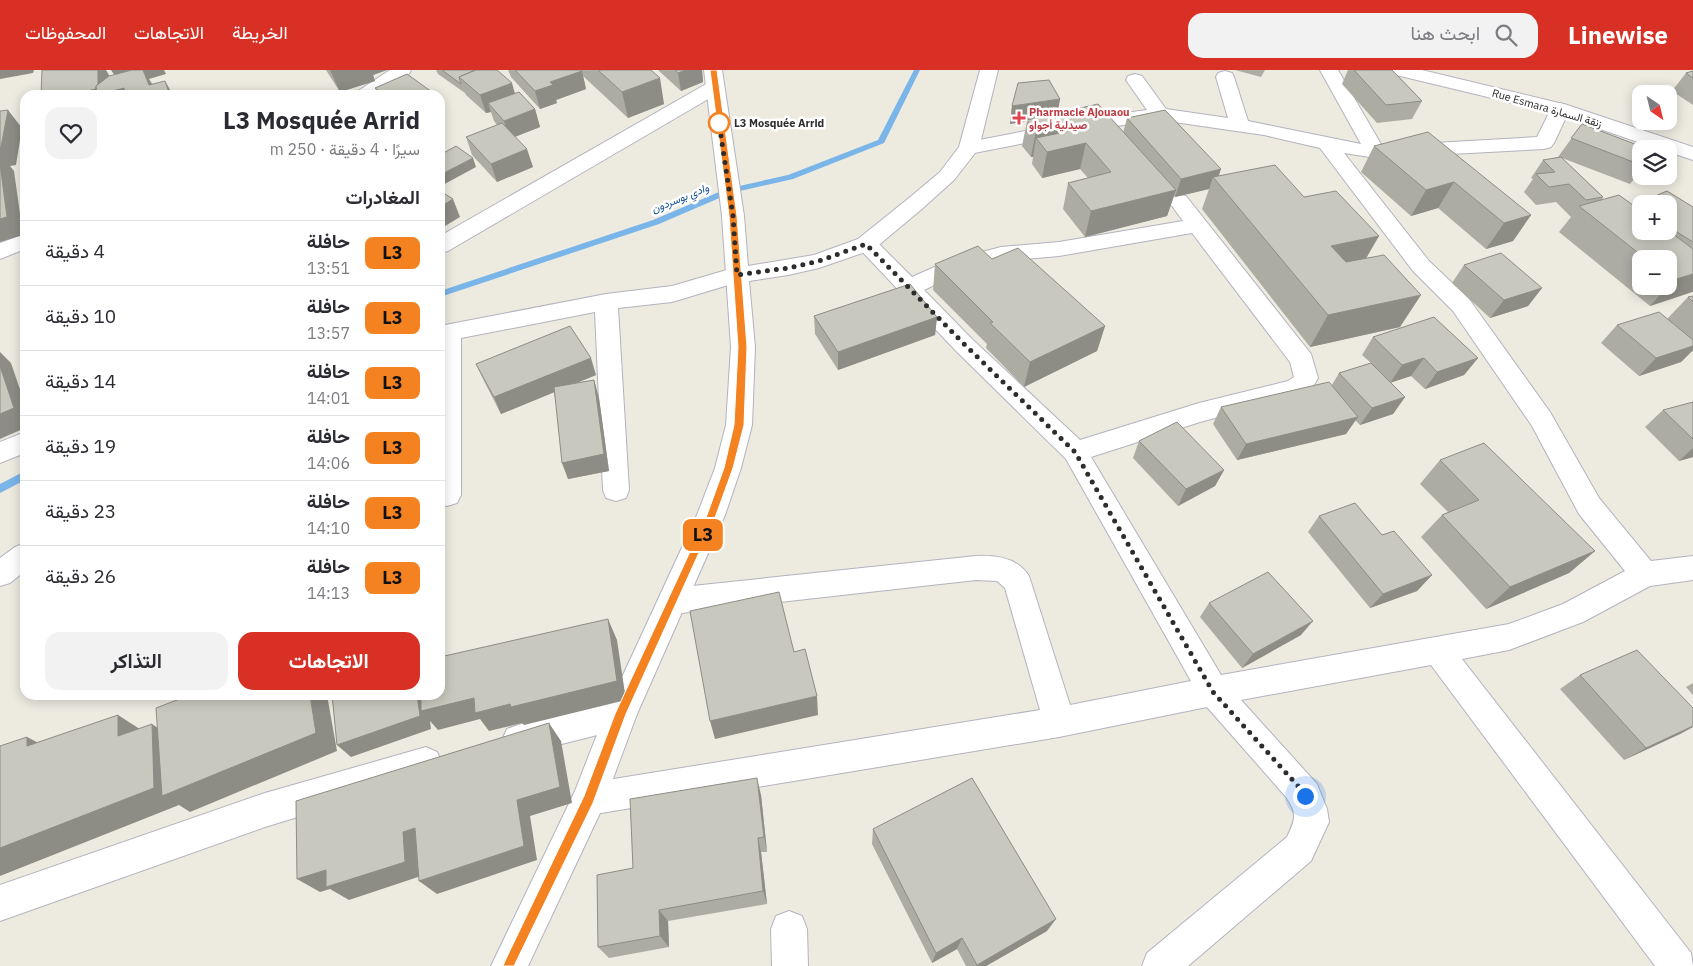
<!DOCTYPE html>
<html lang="ar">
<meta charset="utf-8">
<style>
:root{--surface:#fff;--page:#f2f2f3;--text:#2b2b33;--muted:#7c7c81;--line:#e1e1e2;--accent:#d93025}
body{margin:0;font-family:"IBM Plex Sans",Vazirmatn,sans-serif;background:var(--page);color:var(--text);direction:rtl;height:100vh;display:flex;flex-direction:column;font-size:19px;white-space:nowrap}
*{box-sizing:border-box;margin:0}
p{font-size:16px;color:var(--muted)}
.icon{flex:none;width:28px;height:28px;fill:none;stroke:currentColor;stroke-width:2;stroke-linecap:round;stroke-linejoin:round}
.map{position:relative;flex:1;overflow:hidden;direction:ltr}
.side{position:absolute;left:20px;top:20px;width:425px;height:610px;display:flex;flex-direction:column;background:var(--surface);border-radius:15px;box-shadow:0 2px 12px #0003;direction:rtl}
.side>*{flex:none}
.badge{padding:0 10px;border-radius:8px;font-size:18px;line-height:32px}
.needle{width:32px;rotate:145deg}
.controls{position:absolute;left:1632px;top:15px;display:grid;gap:10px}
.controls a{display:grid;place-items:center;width:45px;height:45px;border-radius:10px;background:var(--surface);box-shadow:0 2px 12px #0003;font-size:25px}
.you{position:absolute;width:25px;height:25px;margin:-12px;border:4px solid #fff;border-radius:50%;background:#1a73e8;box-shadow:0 0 0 8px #1a73e833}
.map>.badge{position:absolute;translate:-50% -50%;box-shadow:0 0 0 2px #fff}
h2{padding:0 25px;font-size:19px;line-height:45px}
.round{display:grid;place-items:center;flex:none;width:52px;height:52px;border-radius:15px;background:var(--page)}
.headline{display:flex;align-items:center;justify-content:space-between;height:85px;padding:0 25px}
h1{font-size:24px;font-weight:700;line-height:38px}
.cta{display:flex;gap:10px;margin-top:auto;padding:10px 25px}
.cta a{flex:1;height:58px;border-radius:15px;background:var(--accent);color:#fff;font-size:20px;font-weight:700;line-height:58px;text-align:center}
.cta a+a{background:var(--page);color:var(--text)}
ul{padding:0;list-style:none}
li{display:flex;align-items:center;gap:15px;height:65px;padding:0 25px;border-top:1px solid var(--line)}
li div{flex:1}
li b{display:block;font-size:19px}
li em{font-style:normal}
li .badge{min-width:55px;font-weight:700;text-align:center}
header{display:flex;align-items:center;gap:30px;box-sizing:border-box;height:70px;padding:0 25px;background:var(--accent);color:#fff}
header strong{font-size:24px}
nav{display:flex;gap:28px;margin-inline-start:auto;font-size:18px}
.search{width:350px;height:45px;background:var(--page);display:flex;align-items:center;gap:12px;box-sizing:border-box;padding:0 18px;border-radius:15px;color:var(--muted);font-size:19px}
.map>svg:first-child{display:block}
</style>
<header>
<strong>Linewise</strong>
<div class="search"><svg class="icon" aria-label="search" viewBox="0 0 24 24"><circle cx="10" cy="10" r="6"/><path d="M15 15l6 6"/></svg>ابحث هنا</div>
<nav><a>الخريطة</a><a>الاتجاهات</a><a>المحفوظات</a></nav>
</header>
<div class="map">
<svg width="1693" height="896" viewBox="0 0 1693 896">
<rect width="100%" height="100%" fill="#edeae0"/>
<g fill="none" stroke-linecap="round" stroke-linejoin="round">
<!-- stream -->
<g fill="#79b5e9" fill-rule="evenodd">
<polygon points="914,0 920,0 884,73 793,109 731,123 659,154 440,227 440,221 653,150 726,119 788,105 878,70"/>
<polygon points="25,401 25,410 0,423 0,414"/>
</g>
<defs>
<g id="street">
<polygon points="390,0 411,0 409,4 378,25 356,25 358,21"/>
<path d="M1320,0H1338L1382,76L1537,67L1553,35L1560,33L1567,35L1570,39L1554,73L1551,77L1544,79L1376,88L1344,83L1429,191L1469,229L1550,342L1599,428L1651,491L1693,486V510L1650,516L1583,552L1509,580L1462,589L1691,883L1693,896H1655L1431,595L1241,630L1317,714L1327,739L1329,752L1311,791L1188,896H1142L1147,883L1287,767C1295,750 1298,744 1286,727L1207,637L1059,667L589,745L577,741L572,729L577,717L589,713L1040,640L1005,518L997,511L976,510L673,544L663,540L658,531L663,522L673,518L976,486C996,485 1018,488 1029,506L1070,635L1191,611L1066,389L956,281L855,174L858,169L866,167L874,169L912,207L948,191L1001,177L1059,172L1183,151L1172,136L1152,128L1135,108L1138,104C1154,99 1156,111 1167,120C1173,124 1180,125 1186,126L1311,284L1318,308L1310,322L1200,352L1091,387L1221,605L1509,554L1563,534L1625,501L1579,444L1532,356L1453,241L1413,201L1320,78L1264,65L1160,50L1102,58L969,84L962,82L959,78L962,74L969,72L1102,46L1147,40L1126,10L1128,6L1135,4L1142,6L1166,39L1228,48L1216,7L1218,3L1225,1L1232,3L1234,7L1248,51L1361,74ZM1192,163L1290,292L1294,307L1288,311L1199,333L1080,370L972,269L924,220L964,201L1001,191L1059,186Z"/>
<polygon points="715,11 722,13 724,17 722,21 448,181 440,183 440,166 708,13"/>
<polygon points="25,164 25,179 0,189 0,173"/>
<polygon points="737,197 745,200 748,205 745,210 672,232 618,238 629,420 626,428 616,431 606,428 603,420 595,242 461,268 461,425 457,433 447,436 440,434 440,256 606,224 672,216"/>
<polygon points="25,362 25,383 0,393 0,372"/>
<polygon points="25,473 25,501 10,513 0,516 0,488 15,477"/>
<polygon points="621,629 632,634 637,644 632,654 621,659 518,685 507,681 502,670 507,659 518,655"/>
<polygon points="426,677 437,682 442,693 437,704 265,757 0,851 0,815 265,723"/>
<polygon points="789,841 802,846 807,859 808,896 772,896 771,859 776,846"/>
</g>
<g id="secondary">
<polygon points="704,0 722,0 744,146 748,196 814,185 858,169 909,128 940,102 959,77 980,0 998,0 979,78 954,110 923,138 874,179 819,198 788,205 749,211 755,277 752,355 741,398 725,445 637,644 601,741 528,896 491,896 575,721 605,644 697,445 715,398 726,355 731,277 722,146"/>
<polygon points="1390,0 1422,0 1567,35 1693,77 1693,90 1669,82 1669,79 1658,79 1554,43 1392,4"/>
</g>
</defs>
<!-- street casing -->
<use href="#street" stroke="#b3b3bf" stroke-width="2"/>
<!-- secondary casing -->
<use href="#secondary" stroke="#b3b3bf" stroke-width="2"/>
<!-- street -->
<use href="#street" fill="#fff" fill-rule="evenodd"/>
<!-- secondary -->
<use href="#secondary" fill="#fff" fill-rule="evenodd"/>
</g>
<!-- wall -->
<g fill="#adaca3" fill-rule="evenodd">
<polygon points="326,0 387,0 373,5 375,11 340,22"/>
<polygon points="436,0 475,0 515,23 535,39 540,57 515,67 533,97 497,112 472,85 466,67 497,55 494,51 491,42 486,43 466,25 465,23 438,4"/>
<polygon points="508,0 651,0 664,34 628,48 583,6 586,19 556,30 557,33 540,39 511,7"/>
<polygon points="658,0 702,0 703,12 681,21"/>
<polygon points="1235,0 1265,0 1261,7"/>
<polygon points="1348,0 1392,0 1422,31 1412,49 1377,53 1342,14"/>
<polygon points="1693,1 1693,35 1672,21 1686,3"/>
<polygon points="375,18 433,25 378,25"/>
<polygon points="1060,29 1057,43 1123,63 1127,48 1219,105 1304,127 1366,188 1400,257 1310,277 1202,139 1209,119 1175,127 1174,126 1167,146 1085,167 1063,139 1068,113 1088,108 1080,99 1042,108 1032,94 1033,87 1031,87 1022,76 1027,51 1010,54 1012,36"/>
<path d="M1582,54L1648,79H1641V100L1630,114L1562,88L1603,127L1602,130L1619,125L1633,135L1667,121L1693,137V222H1692L1650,236L1559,162L1571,147L1556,132L1536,135L1524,122L1533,109L1531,108L1543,90L1560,87H1558ZM1641,134H1669V161H1641ZM1641,189H1669V216H1641Z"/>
<polygon points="1374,76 1531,145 1513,171 1486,179 1438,138 1411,146 1361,102"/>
<polygon points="992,189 1105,256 1097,281 1024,317 986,278 987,274 933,220 935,194"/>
<polygon points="1464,195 1542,218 1528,236 1490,248 1452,213"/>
<polygon points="1693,226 1693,282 1692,281 1681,292 1639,306 1601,273 1617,255 1667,249 1688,227"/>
<polygon points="814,246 937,247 935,265 838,300 815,264"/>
<polygon points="1373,267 1478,288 1464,305 1425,319 1411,306 1390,312 1405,327 1393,344 1360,355 1355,350 1346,364 1237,390 1213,354 1221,337 1332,315 1339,303 1371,293 1362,285"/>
<polygon points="476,294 596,305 576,313 594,310 599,328 609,401 568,409 554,322 501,344 484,311"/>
<polygon points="1693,332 1693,387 1679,391 1645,357 1663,340"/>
<polygon points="1139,371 1224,400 1215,416 1178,436 1133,388"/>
<polygon points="1440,390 1595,481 1569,503 1486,539 1421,467 1442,445 1448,442 1420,414"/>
<polygon points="1319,446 1382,465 1432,505 1417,521 1370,538 1308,462"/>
<polygon points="1209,533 1301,565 1242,598 1200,547"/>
<polygon points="1580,605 1682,663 1624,690 1560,619"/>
<polygon points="1693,613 1693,625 1686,617"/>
<polygon points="761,725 767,782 761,782 767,834 668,851 669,877 609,888 598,877 633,798"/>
<polygon points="873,759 1047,861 986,896 966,896 957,879 932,893 872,774"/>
</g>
<!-- shaded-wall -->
<g fill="#8d8c85">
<polygon points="0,0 34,0 33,3 0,9"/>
<polygon points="98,0 106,0 109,5 110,22 124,18 129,25 70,25"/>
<polygon points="111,0 164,0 166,4 149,9 158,23 122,16"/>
<polygon points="330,0 387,0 373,5 375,11 340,22"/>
<polygon points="686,0 702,0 703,12 681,21 678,3"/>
<polygon points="582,1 586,19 556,30 557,33 540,39 535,21 550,12"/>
<polygon points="660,8 664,34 628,48 622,22"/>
<polygon points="165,11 173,25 170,25"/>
<polygon points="512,13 517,31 488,33 491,42 486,43 480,25"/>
<polygon points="432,22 433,25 426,25"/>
<polygon points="1060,29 1057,47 1027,50 1027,51 1010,54 1012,36"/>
<polygon points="535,39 540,57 509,69 504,51"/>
<polygon points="8,40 22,58 16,95 10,96 14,101 23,165 0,172 0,77"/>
<polygon points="1070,54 1064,78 1086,73 1080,99 1042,108 1047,82 1036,68 1033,87 1031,87 1036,61"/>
<polygon points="527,79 533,97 497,112 491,94"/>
<polygon points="473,88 476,97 441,116 440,113 440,105"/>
<polygon points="1221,99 1217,111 1213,107 1209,119 1175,127 1181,109"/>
<polygon points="1454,112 1438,138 1411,146 1426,120"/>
<polygon points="1176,120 1167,146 1085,167 1091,141"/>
<polygon points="453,129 460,147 440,159 440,137"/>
<polygon points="1531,145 1513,171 1486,179 1504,153"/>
<polygon points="1379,166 1360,199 1314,208 1331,176"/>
<polygon points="1693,204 1693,222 1692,222 1650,236 1668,216 1669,216 1673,210"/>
<polygon points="1542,218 1528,236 1490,248 1504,230"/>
<polygon points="1421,225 1400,257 1310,277 1328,245"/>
<polygon points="937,247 935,265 838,300 838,282"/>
<polygon points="1105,256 1097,281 1024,317 1030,292"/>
<polygon points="1693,276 1693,280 1681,292 1639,306 1656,288"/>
<polygon points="0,282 11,293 25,334 25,358 0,369"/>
<polygon points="591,288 596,305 501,344 494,327"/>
<polygon points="1424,288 1411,306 1390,313 1402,295"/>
<polygon points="1478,288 1464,305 1425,319 1437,302"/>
<polygon points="594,310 599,328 609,401 568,409 562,393"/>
<polygon points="1405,327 1393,344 1360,355 1372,338"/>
<polygon points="1358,347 1346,364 1237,390 1246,374"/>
<polygon points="1693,378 1693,387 1679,391"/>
<polygon points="1224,400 1215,416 1178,436 1186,419"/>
<polygon points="1595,481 1569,503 1486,539 1510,517"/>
<polygon points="1432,505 1417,521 1370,538 1383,524"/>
<polygon points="608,549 617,570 626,630 524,655 522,653 489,661 480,649 438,660 430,651 431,659 351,687 337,675 417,625 426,625"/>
<polygon points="1313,551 1301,565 1242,598 1253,584"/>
<polygon points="310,625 327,625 337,681 190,742 179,735 0,806 0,778 152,654 179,672"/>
<polygon points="817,626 818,645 715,669 710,651"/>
<polygon points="118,645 146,663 118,666"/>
<polygon points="549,653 561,671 572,733 530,746 537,790 437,824 419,811 517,730"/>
<polygon points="1693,656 1693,657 1682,663 1624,690 1646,678"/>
<polygon points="27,667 60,684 27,676"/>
<polygon points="757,708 761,725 767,782 764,767"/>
<polygon points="415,758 424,805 349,830 330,819 320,822 297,809 403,762"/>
<polygon points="758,768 761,782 767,834 763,821"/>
<polygon points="659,840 668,851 669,877 660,866"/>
<polygon points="1056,849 1047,861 986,896 976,896"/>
<polygon points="962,868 957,879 932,893 936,883"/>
</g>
<!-- building -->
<g fill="#c9c8be" stroke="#8d8c85">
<polygon points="42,0 98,0 98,14 96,16 96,19 70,25 41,25"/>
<polygon points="132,0 143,0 149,15 165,11 170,25 126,25 124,18 97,25 96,16 109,6"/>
<polygon points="442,0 475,0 459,7 461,14"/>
<polygon points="476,0 497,0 512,13 480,25 459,7"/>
<polygon points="515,0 581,0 582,1 550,12 553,15 535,21"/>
<polygon points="598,0 651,0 660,8 622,22"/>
<polygon points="675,0 686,0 678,3"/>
<polygon points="1354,0 1392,0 1422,31 1386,35"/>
<polygon points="1693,1 1693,8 1686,3"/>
<polygon points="407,4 432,22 426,25 384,25 375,18"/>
<polygon points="1049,10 1060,29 1012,36 1018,13"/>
<polygon points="519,22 535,39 504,51 488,33"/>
<polygon points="374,23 376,25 368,25"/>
<polygon points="1098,34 1176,120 1091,141 1068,113 1111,102 1086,73 1047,82 1036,68 1074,60 1070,54 1036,61 1027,50"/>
<polygon points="8,40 1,77 0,77 0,41"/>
<polygon points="1165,40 1221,99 1181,109 1127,48"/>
<polygon points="502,53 527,79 491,94 466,67"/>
<polygon points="1582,54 1648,79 1641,79 1641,95 1571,68"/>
<polygon points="1428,62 1531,145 1504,153 1454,112 1426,120 1374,76"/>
<polygon points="456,76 473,88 440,105 440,85"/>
<polygon points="1561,87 1603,127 1586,130 1569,114 1549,117 1536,104 1555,102 1543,90"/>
<polygon points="0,93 7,147 0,149"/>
<polygon points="1275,95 1304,127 1336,121 1379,166 1331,176 1346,192 1384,185 1421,225 1328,245 1213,107"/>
<polygon points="440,121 453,129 440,137"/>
<polygon points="1667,121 1693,137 1693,172 1669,157 1669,134 1641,134 1641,140 1634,135"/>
<polygon points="1619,125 1641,141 1641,161 1669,161 1693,179 1693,204 1673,210 1669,207 1669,189 1646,189 1579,136"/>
<polygon points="978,176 992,189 1018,178 1105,256 1030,292 990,253 993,252 935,194"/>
<polygon points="1501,183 1542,218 1504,230 1464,195"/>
<polygon points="910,214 937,247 838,282 814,246"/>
<polygon points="1693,226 1693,232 1688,227"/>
<polygon points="1659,242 1693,270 1693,276 1656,288 1617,255"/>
<polygon points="1434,247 1478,288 1437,302 1424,288 1402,295 1373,267"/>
<polygon points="570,256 591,288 494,327 476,294"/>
<polygon points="1371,293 1405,327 1372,338 1339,303"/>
<polygon points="0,296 14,338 0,344"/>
<polygon points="594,310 604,384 562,393 554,317"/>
<polygon points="1329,312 1358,347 1246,374 1221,337"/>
<polygon points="1693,332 1693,369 1663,340"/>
<polygon points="1177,352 1224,400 1186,419 1139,371"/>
<polygon points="1484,373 1595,481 1510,517 1442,445 1479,430 1440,390"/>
<polygon points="1355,433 1382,465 1394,461 1432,505 1383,524 1319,446"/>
<polygon points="1268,502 1313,551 1253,584 1209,533"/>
<polygon points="779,522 794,582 805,579 817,626 710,651 690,541"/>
<polygon points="608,549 617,611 511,637 510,634 475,643 474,628 421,641 421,625 440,625 440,587"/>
<polygon points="1637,580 1693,638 1693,656 1646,678 1580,605"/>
<polygon points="190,625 310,625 316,663 162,726 156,638"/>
<polygon points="332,625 417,625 420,646 337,675"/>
<polygon points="118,645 118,666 152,654 154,718 0,778 0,676 27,667 27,676"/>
<polygon points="549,653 560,717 517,730 524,776 419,811 415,758 403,762 405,792 326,817 326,800 297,809 296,731"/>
<polygon points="757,708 764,767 758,768 763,821 659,840 660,866 598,877 597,805 633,798 630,729"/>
<polygon points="972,708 1056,849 977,895 962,868 936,883 873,759"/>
</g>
<!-- line -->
<polygon fill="#f58220" stroke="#fff" points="710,0 717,0 737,146 747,277 744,355 733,398 716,445 626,644 593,733 514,896 503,896 505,891 584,726 615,644 707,445 724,398 734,355 738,277 729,146"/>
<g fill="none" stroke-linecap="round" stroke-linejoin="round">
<!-- walk -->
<polyline stroke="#2d2d2d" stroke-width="5" stroke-dasharray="0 9" points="719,53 718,46 733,146 737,205 788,198 819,191 866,174 964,274 1075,382 1213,622 1298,716 1305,726"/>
</g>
<!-- markers -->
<path fill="#e0444e" stroke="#fff" stroke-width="2" d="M1016.5 40.5h5v5h5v5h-5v5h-5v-5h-5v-5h5z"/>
<circle fill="#fff" stroke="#f58220" stroke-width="2.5" cx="719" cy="53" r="10"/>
<g text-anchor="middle" stroke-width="5" stroke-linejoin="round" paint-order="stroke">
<!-- far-street labels -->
<g font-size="11" fill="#2d2d2d" stroke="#fff">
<text transform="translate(1547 38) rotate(16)" y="4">Rue Esmara زنقة السمارة</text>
</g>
<!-- far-health labels -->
<g font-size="11" font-weight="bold" fill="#be3a42" stroke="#fff" text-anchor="start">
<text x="1029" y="46">Pharmacie Ajouaou<tspan x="1029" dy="13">صيدلية أجواو</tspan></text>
</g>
<!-- far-stop labels -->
<g font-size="11" font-weight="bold" fill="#2d2d2d" stroke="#fff" text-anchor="start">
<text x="734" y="57">L3 Mosquée Arrid</text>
</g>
<!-- far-water labels -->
<g font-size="11" font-style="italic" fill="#145199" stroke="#fff">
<text transform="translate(680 128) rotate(-22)" y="4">وادي بوسردون</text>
</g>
</g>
</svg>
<div class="controls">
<a><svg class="needle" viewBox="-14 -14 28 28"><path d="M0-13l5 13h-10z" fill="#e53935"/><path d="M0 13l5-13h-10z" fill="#7c7c81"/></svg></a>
<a><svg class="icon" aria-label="layers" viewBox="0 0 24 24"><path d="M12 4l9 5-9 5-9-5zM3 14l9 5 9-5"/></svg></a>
<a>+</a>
<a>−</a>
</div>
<div class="you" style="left:1305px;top:726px"></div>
<b class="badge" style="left:703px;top:465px;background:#f58220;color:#111">L3</b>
<section class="side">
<div class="headline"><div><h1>L3 Mosquée Arrid</h1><p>سيرًا · 4 دقيقة · 250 m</p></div><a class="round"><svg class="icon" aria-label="heart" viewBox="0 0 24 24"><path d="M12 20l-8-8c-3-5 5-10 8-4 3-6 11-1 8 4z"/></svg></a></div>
<h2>المغادرات</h2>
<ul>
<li><span class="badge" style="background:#f58220;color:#111">L3</span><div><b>حافلة</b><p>13:51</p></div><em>4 دقيقة</em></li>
<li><span class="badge" style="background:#f58220;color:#111">L3</span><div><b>حافلة</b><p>13:57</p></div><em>10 دقيقة</em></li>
<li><span class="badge" style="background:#f58220;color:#111">L3</span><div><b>حافلة</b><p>14:01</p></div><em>14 دقيقة</em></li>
<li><span class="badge" style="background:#f58220;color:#111">L3</span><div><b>حافلة</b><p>14:06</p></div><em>19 دقيقة</em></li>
<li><span class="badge" style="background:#f58220;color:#111">L3</span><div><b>حافلة</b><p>14:10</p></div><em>23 دقيقة</em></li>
<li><span class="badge" style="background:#f58220;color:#111">L3</span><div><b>حافلة</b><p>14:13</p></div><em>26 دقيقة</em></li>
</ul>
<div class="cta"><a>الاتجاهات</a><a>التذاكر</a></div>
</section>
</div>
